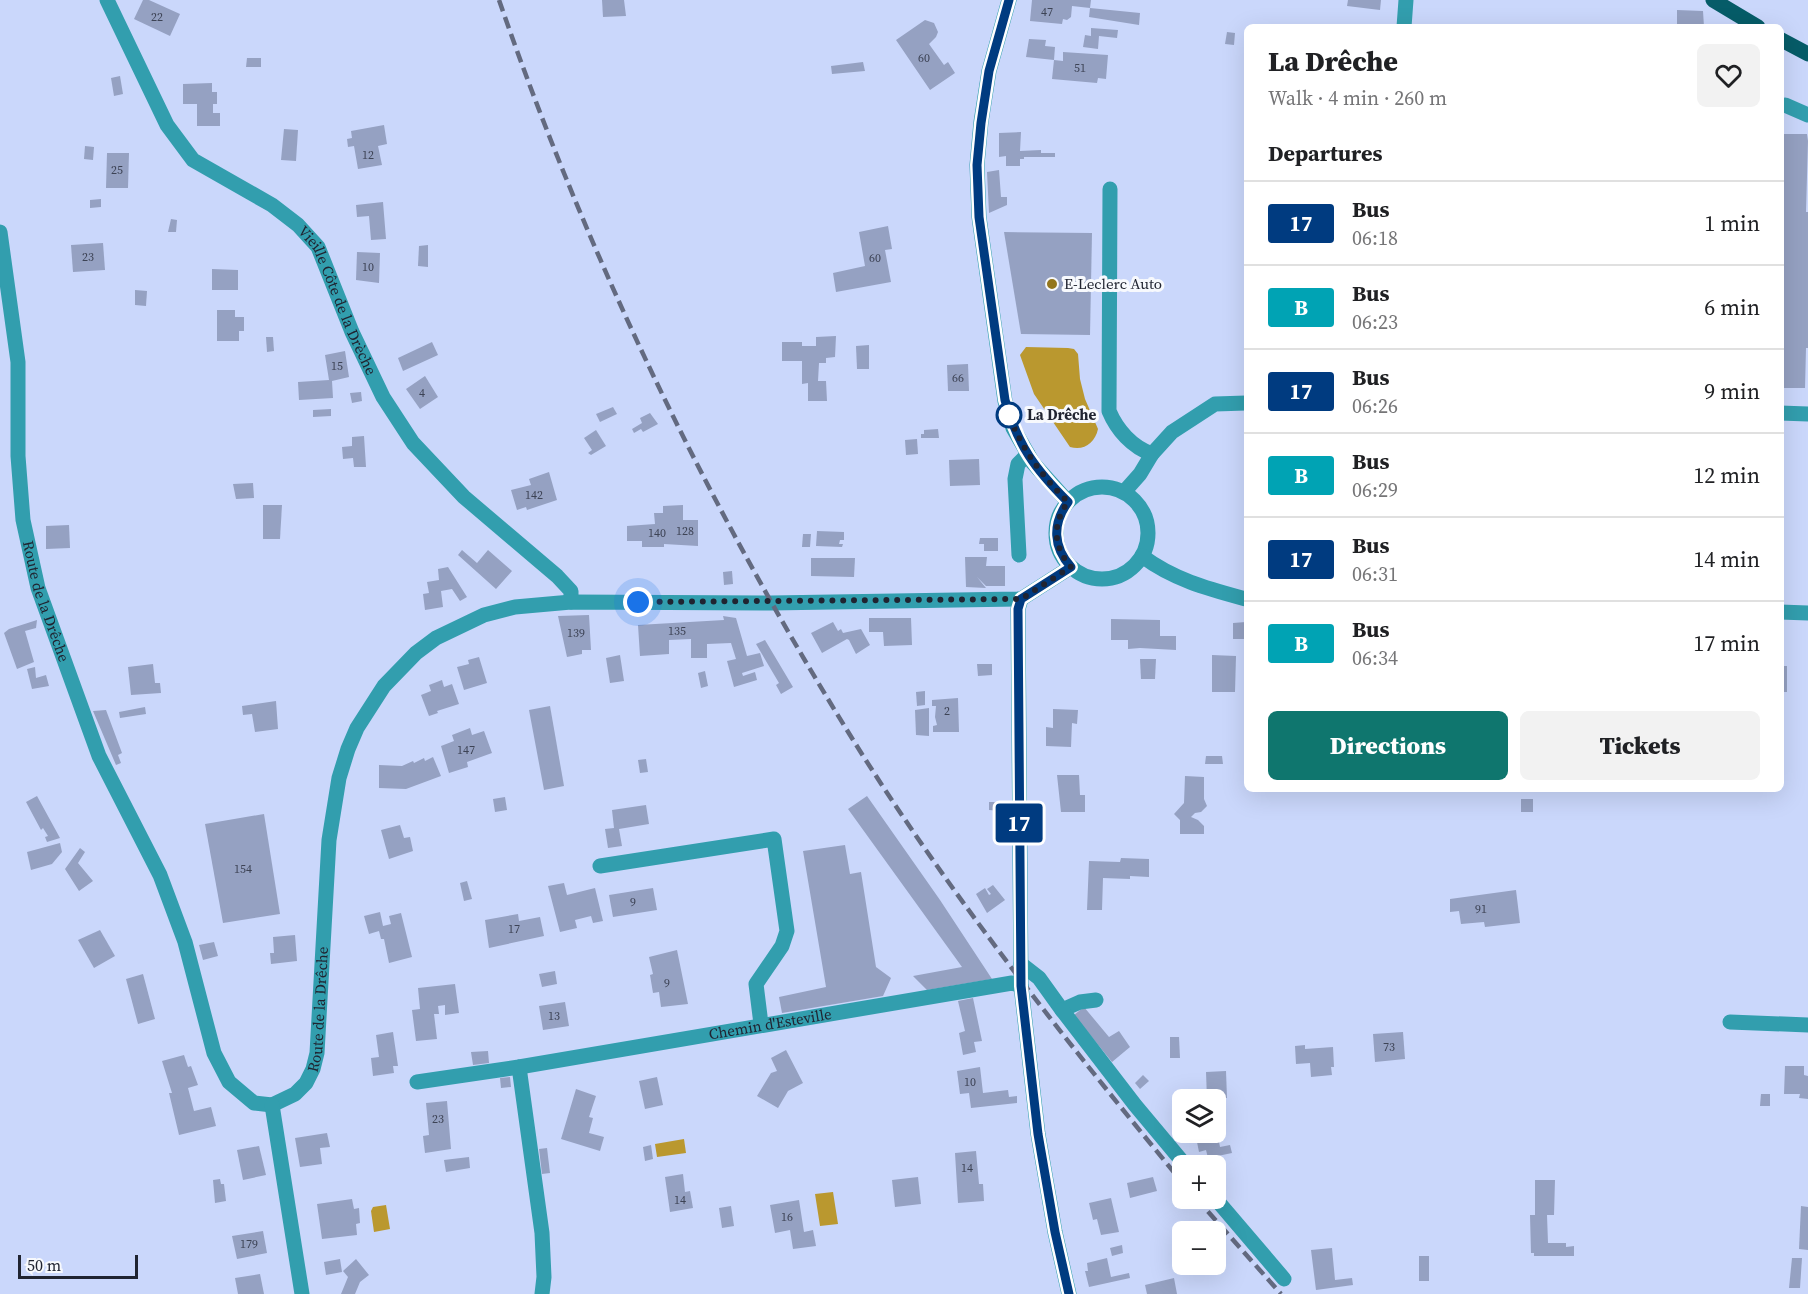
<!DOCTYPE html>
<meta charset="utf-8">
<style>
:root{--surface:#fff;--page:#f2f2f2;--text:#202124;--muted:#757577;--line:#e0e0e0;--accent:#0f766e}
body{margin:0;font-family:"Source Serif 4",serif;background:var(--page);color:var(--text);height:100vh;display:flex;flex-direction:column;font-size:22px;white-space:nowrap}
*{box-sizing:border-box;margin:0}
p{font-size:20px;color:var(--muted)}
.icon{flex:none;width:33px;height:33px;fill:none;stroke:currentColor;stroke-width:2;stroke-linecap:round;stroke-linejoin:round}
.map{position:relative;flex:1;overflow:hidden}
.side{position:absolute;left:1244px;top:24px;width:540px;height:768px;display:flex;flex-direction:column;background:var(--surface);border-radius:9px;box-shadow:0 6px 24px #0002}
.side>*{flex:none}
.badge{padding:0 12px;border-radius:4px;font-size:21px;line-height:39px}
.buttons{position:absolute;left:1172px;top:1089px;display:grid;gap:12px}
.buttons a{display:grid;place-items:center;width:54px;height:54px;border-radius:9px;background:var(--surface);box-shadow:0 6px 24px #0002;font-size:30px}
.scale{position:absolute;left:18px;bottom:15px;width:120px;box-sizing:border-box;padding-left:6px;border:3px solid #202431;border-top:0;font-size:16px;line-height:21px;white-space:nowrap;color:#202431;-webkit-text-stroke:4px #f7f9fd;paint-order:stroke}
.you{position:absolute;width:30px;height:30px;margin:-15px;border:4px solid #fff;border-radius:50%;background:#1a73e8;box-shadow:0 0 0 9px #1a73e833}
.map>.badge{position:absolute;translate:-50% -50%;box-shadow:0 0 0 3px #fff}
h2{padding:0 24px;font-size:22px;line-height:54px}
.round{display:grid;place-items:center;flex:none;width:63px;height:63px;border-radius:9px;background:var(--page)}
.overview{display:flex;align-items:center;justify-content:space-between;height:102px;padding:0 24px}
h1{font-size:28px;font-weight:800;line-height:45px}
.action{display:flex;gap:12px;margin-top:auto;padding:12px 24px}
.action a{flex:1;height:69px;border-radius:9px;background:var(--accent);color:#fff;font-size:24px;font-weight:800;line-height:69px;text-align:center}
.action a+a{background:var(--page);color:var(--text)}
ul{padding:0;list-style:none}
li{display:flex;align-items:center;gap:18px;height:84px;padding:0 24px;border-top:2px solid var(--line)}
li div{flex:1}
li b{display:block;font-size:22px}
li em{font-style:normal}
li .badge{min-width:66px;font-weight:700;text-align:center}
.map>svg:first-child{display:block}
</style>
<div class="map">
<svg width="1808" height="1294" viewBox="0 0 1808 1294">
<rect width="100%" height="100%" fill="#cad7fb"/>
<!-- water -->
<g fill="#ba982f">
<path d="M1026,347L1068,348L1074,349L1078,354L1080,379L1085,399L1098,429C1095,443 1084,451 1070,447L1034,394L1020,355Z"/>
<polygon points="684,1139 686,1153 657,1157 655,1144"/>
<polygon points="833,1192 838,1224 820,1226 815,1194"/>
<polygon points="386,1205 390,1229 374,1232 371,1211 373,1207"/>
</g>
<!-- building -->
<g fill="#95a1c2">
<polygon points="143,0 149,0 180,14 170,36 134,19"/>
<polygon points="602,0 624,0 626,16 603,17"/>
<polygon points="1032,0 1091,0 1090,8 1072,6 1071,17 1067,20 1063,19 1062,24 1030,21"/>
<polygon points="1348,0 1381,0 1380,10 1347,6"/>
<polygon points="1090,8 1140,13 1139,25 1089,17"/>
<polygon points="1677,10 1703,11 1704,27 1677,27"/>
<polygon points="925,20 934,23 938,32 936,37 929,44 944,65 948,62 955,73 930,90 896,40"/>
<polygon points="1091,28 1118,30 1117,38 1099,36 1098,49 1083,47 1085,35 1091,36"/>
<polygon points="1227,32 1235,33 1234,45 1225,44"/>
<polygon points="1029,39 1046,40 1045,46 1055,47 1054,60 1026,57"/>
<polygon points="1063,52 1108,55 1106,79 1098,78 1097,83 1052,79 1054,60 1063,61"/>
<polygon points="247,58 261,58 261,67 246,67"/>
<polygon points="863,62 865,71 832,74 831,66"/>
<polygon points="120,76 123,94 114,96 111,78"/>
<polygon points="212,83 212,92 217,92 217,104 213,104 213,113 220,113 220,126 197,126 197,104 183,104 183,84"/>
<polygon points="384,125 387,144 378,146 382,165 358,169 354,146 348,147 347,139 352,138 351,131"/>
<polygon points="284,129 298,130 296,161 281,160"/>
<polygon points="1021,132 1020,151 1041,150 1041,153 1055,153 1055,157 1024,157 1024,159 1020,159 1020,166 1006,166 1006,156 999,157 999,133"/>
<polygon points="1780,134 1807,134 1808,141 1806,212 1808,212 1808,348 1806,348 1805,388 1780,388"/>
<polygon points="85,146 94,147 93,160 84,159"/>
<polygon points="107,153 129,153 128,188 106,188"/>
<polygon points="999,170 1001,197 1007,197 1007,205 989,213 987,172"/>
<polygon points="101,199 101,207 90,208 90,200"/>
<polygon points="383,202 386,239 371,240 369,216 357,217 356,205"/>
<polygon points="171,219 177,220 176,232 168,232"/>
<polygon points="888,226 892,249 885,250 891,282 836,292 833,273 865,266 859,232"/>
<polygon points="1004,232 1092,233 1090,335 1021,334"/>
<polygon points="103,243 105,270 73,272 71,245"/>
<polygon points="428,245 428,267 418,266 419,246"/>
<polygon points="357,252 380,253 379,283 356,280"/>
<polygon points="212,269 238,270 238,290 212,290"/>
<polygon points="135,290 147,291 146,306 135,305"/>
<polygon points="217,310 235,310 235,317 244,317 244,331 239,331 239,341 217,341"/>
<polygon points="836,336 835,357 826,358 826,363 819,363 818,381 826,381 827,401 808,401 808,383 802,384 802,361 782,361 782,342 802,342 802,346 816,346 816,337"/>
<polygon points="266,337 273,337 274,351 267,352"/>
<polygon points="432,342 438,355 403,371 398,358"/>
<polygon points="869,345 869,369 857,369 856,346"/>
<polygon points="345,351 349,377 332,381 333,398 299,400 298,382 329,380 325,355"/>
<polygon points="968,364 969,391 948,391 947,365"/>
<polygon points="425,376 438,397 420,409 406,389"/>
<polygon points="361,392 362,401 352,403 350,393"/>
<polygon points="613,407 617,414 600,422 596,414"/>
<polygon points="331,409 331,416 313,417 313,410"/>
<polygon points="650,413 658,424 643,432 641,429 634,433 632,429 642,423 640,418"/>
<polygon points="938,429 939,438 921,438 921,434 924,434 924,430"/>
<polygon points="596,430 606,446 591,455 588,453 592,450 584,438"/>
<polygon points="364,436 366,467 354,467 353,458 343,459 342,447 352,446 352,437"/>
<polygon points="917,439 918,454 906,455 905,440"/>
<polygon points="979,459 980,485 950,486 949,460"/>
<polygon points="549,472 557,500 527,510 526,507 517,510 511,490 531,485 529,479"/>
<polygon points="253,483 254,498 236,499 233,484"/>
<polygon points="263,505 282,505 280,539 263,539"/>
<polygon points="683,505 683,520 698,520 698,546 664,544 664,547 642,547 642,541 627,541 627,526 655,524 654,513 663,513 663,506"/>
<polygon points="69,525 70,548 46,549 46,526"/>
<polygon points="817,531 844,532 844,540 840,540 839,544 843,544 842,547 816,546"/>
<polygon points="803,534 811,534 810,547 802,547"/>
<polygon points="980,538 998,538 998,551 984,551 984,544 979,544"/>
<polygon points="462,550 477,563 488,550 512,571 496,589 458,555"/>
<polygon points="965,557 987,557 986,566 1005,566 1005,586 986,586 977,577 986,588 966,587"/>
<polygon points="811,558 855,558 854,577 811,576"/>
<polygon points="448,567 467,597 460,601 452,589 441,591 443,607 425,610 423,594 429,593 427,582 439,580 438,569"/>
<polygon points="732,571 733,584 724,585 723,572"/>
<polygon points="589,615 591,650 582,650 582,654 567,657 558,616"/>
<polygon points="723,616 736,618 747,656 760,653 764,666 742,673 743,676 755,672 757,680 734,687 727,661 736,659 731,643 707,644 707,658 691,658 691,639 669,640 669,654 640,656 638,625 724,620"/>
<polygon points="869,618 911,618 912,645 884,646 883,632 869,632"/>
<polygon points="1111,619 1160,620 1160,636 1176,636 1176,650 1140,648 1128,649 1128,640 1111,640"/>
<polygon points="37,620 36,628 25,631 34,662 17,669 4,633 9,629"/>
<polygon points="833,622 838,631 841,629 843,633 861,629 870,645 856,654 849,640 847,639 822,653 811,633"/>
<polygon points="1246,622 1246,639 1233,639 1233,623"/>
<polygon points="765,640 793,687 781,694 776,685 779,683 756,644"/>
<polygon points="620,655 624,681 610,683 606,658"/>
<polygon points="1212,655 1236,656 1235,692 1212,692"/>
<polygon points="479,657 487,683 464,690 457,667 469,664 468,660"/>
<polygon points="1140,659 1156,659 1155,679 1141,679"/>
<polygon points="153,664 155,683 160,683 161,693 131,695 128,667"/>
<polygon points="977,664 992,664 992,675 978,676"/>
<rect x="1780" y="666" width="7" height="26"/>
<polygon points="35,667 36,678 46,675 49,686 32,689 27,669"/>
<polygon points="705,671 708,686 701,688 698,673"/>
<polygon points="442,680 444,687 452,684 459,704 437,711 438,713 429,716 421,695 431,691 429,685"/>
<polygon points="925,691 925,705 917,706 916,692"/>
<polygon points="958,698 959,732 933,732 933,726 937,725 935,717 936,706 932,706 932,700"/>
<polygon points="276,701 278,729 255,732 252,714 243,715 242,706"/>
<polygon points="550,706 564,786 544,790 529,710"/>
<polygon points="145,707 146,714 120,718 119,712"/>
<polygon points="929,708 929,736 916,735 915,710"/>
<polygon points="1053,709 1078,710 1077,724 1072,723 1071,747 1046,746 1046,727 1053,728"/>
<polygon points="106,710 122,753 118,755 121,763 116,765 93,711"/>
<polygon points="470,728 472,735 484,731 492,753 467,762 468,767 449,773 441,746 454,741 452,735"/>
<polygon points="1206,756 1222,756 1223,764 1205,764"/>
<polygon points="433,757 441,776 406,789 379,788 379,765 402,766 413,761 414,763 424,758 425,761"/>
<polygon points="646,759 648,772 640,773 638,760"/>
<polygon points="1057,775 1079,775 1080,795 1085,795 1085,812 1061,812"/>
<polygon points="1185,776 1204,777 1204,799 1207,806 1201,812 1195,813 1191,817 1198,820 1204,826 1204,834 1180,834 1180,820 1174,814 1184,803"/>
<polygon points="37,796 60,838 47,842 45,837 48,836 43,828 41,830 26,802"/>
<polygon points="867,796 940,900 992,979 927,990 913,976 962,967 848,809"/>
<polygon points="505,797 507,810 495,812 493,799"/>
<rect x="1521" y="799" width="12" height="13"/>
<polygon points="989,802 1001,802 1001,811 989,810"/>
<polygon points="646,805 649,824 619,829 622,846 608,848 605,829 614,828 612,810"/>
<polygon points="264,814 280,914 223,923 205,824"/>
<polygon points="400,825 404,838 410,837 413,851 389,859 381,830"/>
<polygon points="60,843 62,852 52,864 31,870 27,852"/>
<polygon points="845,845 850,874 861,872 876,967 891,978 883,996 782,1013 779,997 826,987 803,851"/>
<polygon points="80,848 85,852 78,863 93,881 79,891 65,869"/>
<polygon points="1121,858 1149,859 1149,877 1130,876 1130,879 1103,878 1102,910 1087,910 1089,861 1120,862"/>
<polygon points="467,881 472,899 464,901 460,883"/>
<polygon points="564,883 567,895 595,888 603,921 593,923 591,916 575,920 577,928 560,932 548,886"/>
<polygon points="993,885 1005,900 987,913 976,894 985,888 989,895 991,894 987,889"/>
<polygon points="653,888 657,910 613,917 609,895"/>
<polygon points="1516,890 1520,923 1485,927 1484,922 1461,924 1459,911 1450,912 1450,899"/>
<polygon points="380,912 383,926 391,924 389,916 401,913 412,957 389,963 384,939 381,939 379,931 369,934 364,916"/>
<polygon points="518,914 519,921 540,917 544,936 489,948 485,920"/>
<polygon points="100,930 115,956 94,968 78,940"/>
<polygon points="295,935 297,961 271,964 270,953 274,953 273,937"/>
<polygon points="214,942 218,956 203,960 199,945"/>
<polygon points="677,950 688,1004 661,1007 659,992 653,993 650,975 653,974 649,957"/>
<polygon points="555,971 557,984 542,987 539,974"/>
<polygon points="143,974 155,1019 138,1024 126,979"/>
<polygon points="455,984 459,1013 445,1015 445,1005 438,1006 439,1014 434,1014 437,1039 416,1041 412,1010 420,1009 418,988"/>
<polygon points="973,998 982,1041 974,1042 976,1052 963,1055 959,1033 965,1031 958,1001"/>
<polygon points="565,1002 569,1026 543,1030 539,1006"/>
<polygon points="1084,1007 1109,1037 1119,1031 1130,1047 1112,1062 1074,1015"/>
<polygon points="393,1032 398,1066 393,1066 394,1073 373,1076 371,1058 379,1057 376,1035"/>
<polygon points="1403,1032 1405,1059 1375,1062 1373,1034"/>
<polygon points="1170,1037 1179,1037 1180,1058 1170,1058"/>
<polygon points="1305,1045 1305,1049 1333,1047 1334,1067 1331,1067 1332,1075 1311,1077 1310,1063 1296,1064 1295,1046"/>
<polygon points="786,1050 803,1083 788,1091 778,1108 757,1096 771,1073 777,1071 771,1058"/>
<polygon points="488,1051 489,1063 473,1065 471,1052"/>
<polygon points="184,1055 188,1067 191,1066 198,1085 188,1088 194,1111 211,1107 216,1126 179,1135 169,1093 172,1093 162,1061"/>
<polygon points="1785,1066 1804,1066 1804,1075 1808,1076 1808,1099 1799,1098 1800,1094 1784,1094"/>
<polygon points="980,1067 983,1093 1008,1090 1009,1097 1017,1096 1017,1103 971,1108 969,1093 960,1094 957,1071"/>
<polygon points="1226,1071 1227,1098 1207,1099 1206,1072"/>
<polygon points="1143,1075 1149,1081 1140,1089 1135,1083"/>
<polygon points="510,1077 511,1087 501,1088 500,1078"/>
<polygon points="657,1077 663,1105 645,1109 639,1081"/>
<polygon points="576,1089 596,1096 589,1117 593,1118 589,1133 604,1137 600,1151 561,1139"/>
<polygon points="1761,1094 1770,1094 1770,1106 1760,1106"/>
<polygon points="447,1101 451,1149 425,1153 423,1136 429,1135 426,1103"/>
<polygon points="1195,1132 1217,1132 1220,1147 1230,1145 1232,1153 1208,1158 1206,1150 1199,1152"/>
<polygon points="327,1133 330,1147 320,1148 322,1164 300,1167 295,1138"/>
<polygon points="651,1145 653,1159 645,1161 643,1147"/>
<polygon points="259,1146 266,1175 243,1180 237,1150"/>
<polygon points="547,1148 550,1173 542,1174 539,1149"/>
<polygon points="976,1151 979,1184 983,1184 984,1201 958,1203 955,1153"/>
<polygon points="469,1157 470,1168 446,1172 444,1160"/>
<polygon points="683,1174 685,1192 690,1191 693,1208 670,1212 665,1177"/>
<polygon points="918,1177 921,1204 895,1207 892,1180"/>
<polygon points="1153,1177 1157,1191 1130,1198 1127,1183"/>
<polygon points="220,1179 221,1184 224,1184 226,1201 215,1203 213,1180"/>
<polygon points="1535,1180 1555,1180 1554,1215 1547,1215 1548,1243 1566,1243 1566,1247 1574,1246 1574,1256 1534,1256 1534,1253 1531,1253 1530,1215 1535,1215"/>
<polygon points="1111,1198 1119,1232 1101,1235 1097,1219 1093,1220 1089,1203"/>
<polygon points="352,1199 354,1209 359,1208 360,1223 356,1224 357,1235 322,1239 317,1204"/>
<polygon points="799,1200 804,1232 813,1230 816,1246 793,1249 790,1230 775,1233 770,1205"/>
<polygon points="731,1206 734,1226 722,1228 719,1208"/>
<polygon points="1801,1206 1808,1207 1808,1250 1799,1249"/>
<polygon points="263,1231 267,1253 237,1259 232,1236"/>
<polygon points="1122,1245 1123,1253 1112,1256 1110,1248"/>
<polygon points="1332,1248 1335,1280 1352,1278 1353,1285 1316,1290 1311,1250"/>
<rect x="1419" y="1256" width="10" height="25"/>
<polygon points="1107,1258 1111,1277 1129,1273 1130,1278 1089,1287 1085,1271 1088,1271 1087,1263"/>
<polygon points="1792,1258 1802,1258 1800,1288 1789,1288"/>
<polygon points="340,1259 342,1272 326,1275 324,1262"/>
<polygon points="356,1259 369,1275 360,1282 355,1294 341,1294 348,1277 343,1271"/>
<polygon points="1215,1260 1219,1270 1202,1274 1200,1264 1215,1264"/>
<polygon points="260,1274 264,1294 238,1294 235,1278"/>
<polygon points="1174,1278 1177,1294 1147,1294 1145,1285"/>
</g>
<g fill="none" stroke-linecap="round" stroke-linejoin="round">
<!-- minor -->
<g stroke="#329eae" stroke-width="15">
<path id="s1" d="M107,0L167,125L193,160L272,205L298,225L318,247L352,332L383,397L413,443L464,497L557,576L571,591V602"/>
<polyline points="1009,0 989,71 981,122 977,165 979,217 1005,401 1013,428 1033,463 1068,502"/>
<polyline points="1404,27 1406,0"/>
<polyline points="1785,105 1808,115"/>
<path d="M1110,189L1109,411C1117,430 1132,447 1152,454"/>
<path id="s2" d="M0,232L18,362V456L23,520L38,588L99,756L160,875L185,942L214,1053L229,1082L254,1103L272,1105L295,1094L306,1083L313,1069L317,1053L329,840L339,778L348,749L357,728L384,686L416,653L436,638L484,615L515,607L571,602L771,603L1021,599L1071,567"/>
<polyline points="1780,413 1808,414"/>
<circle cx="1102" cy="533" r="46"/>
<polyline points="1124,492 1140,474 1152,454 1172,432 1215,404 1246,403"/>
<polyline points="1019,555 1015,479 1018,464 1028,454"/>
<path d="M1142,556C1174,580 1209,589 1246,599"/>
<polyline points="1021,599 1018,609 1021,986 1038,1134 1055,1232 1069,1294"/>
<polyline points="1780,612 1808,613"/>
<polyline points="600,866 774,839 787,931 782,946 756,984 761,1024"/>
<polyline points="1021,964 1039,978 1062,1010 1080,1002 1096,1000"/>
<polyline points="1062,1010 1135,1105 1186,1166"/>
<polyline points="1730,1022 1808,1025"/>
<polyline points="519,1067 542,1233 544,1277 542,1294"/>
<path id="s3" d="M417,1082L519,1067L1012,983L1021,986"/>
<polyline points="272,1105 302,1294"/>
<polyline points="1215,1198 1284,1279"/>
</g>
<!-- major -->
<g stroke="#065c68" stroke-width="15">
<polyline points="1713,0 1758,27"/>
<polyline points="1780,39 1808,54"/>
</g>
<!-- rail -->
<g stroke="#636a80" stroke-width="4.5" stroke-dasharray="12 6" stroke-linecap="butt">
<path d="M499,0C590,263 712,515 860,751C955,901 1069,1045 1182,1182"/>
<polyline points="1196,1198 1281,1294"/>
</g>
</g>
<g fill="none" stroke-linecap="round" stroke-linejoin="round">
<defs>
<path id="line" d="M1009,0L989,71L981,123L977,165L979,217L1005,400C1018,446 1035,469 1068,502C1052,524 1053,547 1071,567L1021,599L1018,609L1021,986L1038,1134L1055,1232L1069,1294"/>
</defs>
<!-- line casing -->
<use href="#line" stroke="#fff" stroke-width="14"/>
<!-- line -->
<use href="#line" stroke="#003b80" stroke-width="9"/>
<!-- walk -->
<path stroke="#202431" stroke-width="6" stroke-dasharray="0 10.8" d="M638,602L1021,599L1071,567C1053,547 1052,524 1068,502C1042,476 1021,448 1009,415"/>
</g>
<!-- markers -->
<circle fill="#93761d" stroke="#f7f9fd" stroke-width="2" cx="1052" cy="284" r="6"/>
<circle fill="#fff" stroke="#003b80" stroke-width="3" cx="1009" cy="415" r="12"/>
<g text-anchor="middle" stroke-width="6" stroke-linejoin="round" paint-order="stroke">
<!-- number labels -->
<g font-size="12" fill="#3d4355">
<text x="1047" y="16">47</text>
<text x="157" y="21">22</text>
<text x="924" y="62">60</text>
<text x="1080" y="72">51</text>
<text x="368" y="159">12</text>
<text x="117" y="174">25</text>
<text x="88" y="261">23</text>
<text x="875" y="262">60</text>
<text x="368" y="271">10</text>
<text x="337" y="370">15</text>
<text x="958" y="382">66</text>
<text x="422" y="397">4</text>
<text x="534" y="499">142</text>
<text x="685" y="535">128</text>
<text x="657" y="537">140</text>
<text x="677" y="635">135</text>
<text x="576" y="637">139</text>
<text x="947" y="715">2</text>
<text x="466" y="754">147</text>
<text x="243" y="873">154</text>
<text x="633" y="906">9</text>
<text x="1481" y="913">91</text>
<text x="514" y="933">17</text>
<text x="667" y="987">9</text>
<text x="554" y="1020">13</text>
<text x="1389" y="1051">73</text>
<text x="970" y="1086">10</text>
<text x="438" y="1123">23</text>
<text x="967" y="1172">14</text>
<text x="680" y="1204">14</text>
<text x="787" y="1221">16</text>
<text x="249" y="1248">179</text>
</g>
<!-- poi labels -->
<g font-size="15" fill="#202431" stroke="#f7f9fd" text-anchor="start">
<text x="1064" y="289">E-Leclerc Auto</text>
</g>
<!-- street labels -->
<g font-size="15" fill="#202431" stroke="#f7f9fd">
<text dy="5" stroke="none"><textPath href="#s1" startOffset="392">Vieille Côte de la Drèche</textPath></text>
<text dy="5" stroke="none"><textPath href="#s2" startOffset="374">Route de la Drêche</textPath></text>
<text dy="5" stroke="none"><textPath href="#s2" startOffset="1058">Route de la Drêche</textPath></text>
<text dy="5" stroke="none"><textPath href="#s3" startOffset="358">Chemin d'Esteville</textPath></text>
</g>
<!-- stop labels -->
<g font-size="15" font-weight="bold" fill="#202431" stroke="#f7f9fd" text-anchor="start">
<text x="1027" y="420">La Drêche</text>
</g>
</g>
</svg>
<div class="buttons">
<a><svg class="icon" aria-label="layers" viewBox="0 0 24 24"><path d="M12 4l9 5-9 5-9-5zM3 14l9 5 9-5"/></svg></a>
<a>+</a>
<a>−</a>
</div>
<div class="scale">50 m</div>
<div class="you" style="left:638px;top:602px"></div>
<b class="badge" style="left:1019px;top:823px;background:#003b80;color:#fff">17</b>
<section class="side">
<div class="overview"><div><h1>La Drêche</h1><p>Walk · 4 min · 260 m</p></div><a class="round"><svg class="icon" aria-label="heart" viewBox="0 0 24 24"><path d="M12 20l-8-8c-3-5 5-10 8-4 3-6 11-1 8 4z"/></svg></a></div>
<h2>Departures</h2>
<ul>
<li><span class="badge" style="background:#003b80;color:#fff">17</span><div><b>Bus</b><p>06:18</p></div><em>1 min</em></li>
<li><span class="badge" style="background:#00a3b4;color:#fff">B</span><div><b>Bus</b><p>06:23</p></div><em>6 min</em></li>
<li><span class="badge" style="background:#003b80;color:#fff">17</span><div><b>Bus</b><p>06:26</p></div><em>9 min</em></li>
<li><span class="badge" style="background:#00a3b4;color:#fff">B</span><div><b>Bus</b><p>06:29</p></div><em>12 min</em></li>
<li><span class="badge" style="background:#003b80;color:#fff">17</span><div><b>Bus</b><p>06:31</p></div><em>14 min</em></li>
<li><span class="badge" style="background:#00a3b4;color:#fff">B</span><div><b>Bus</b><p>06:34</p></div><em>17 min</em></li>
</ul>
<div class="action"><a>Directions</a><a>Tickets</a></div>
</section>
</div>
